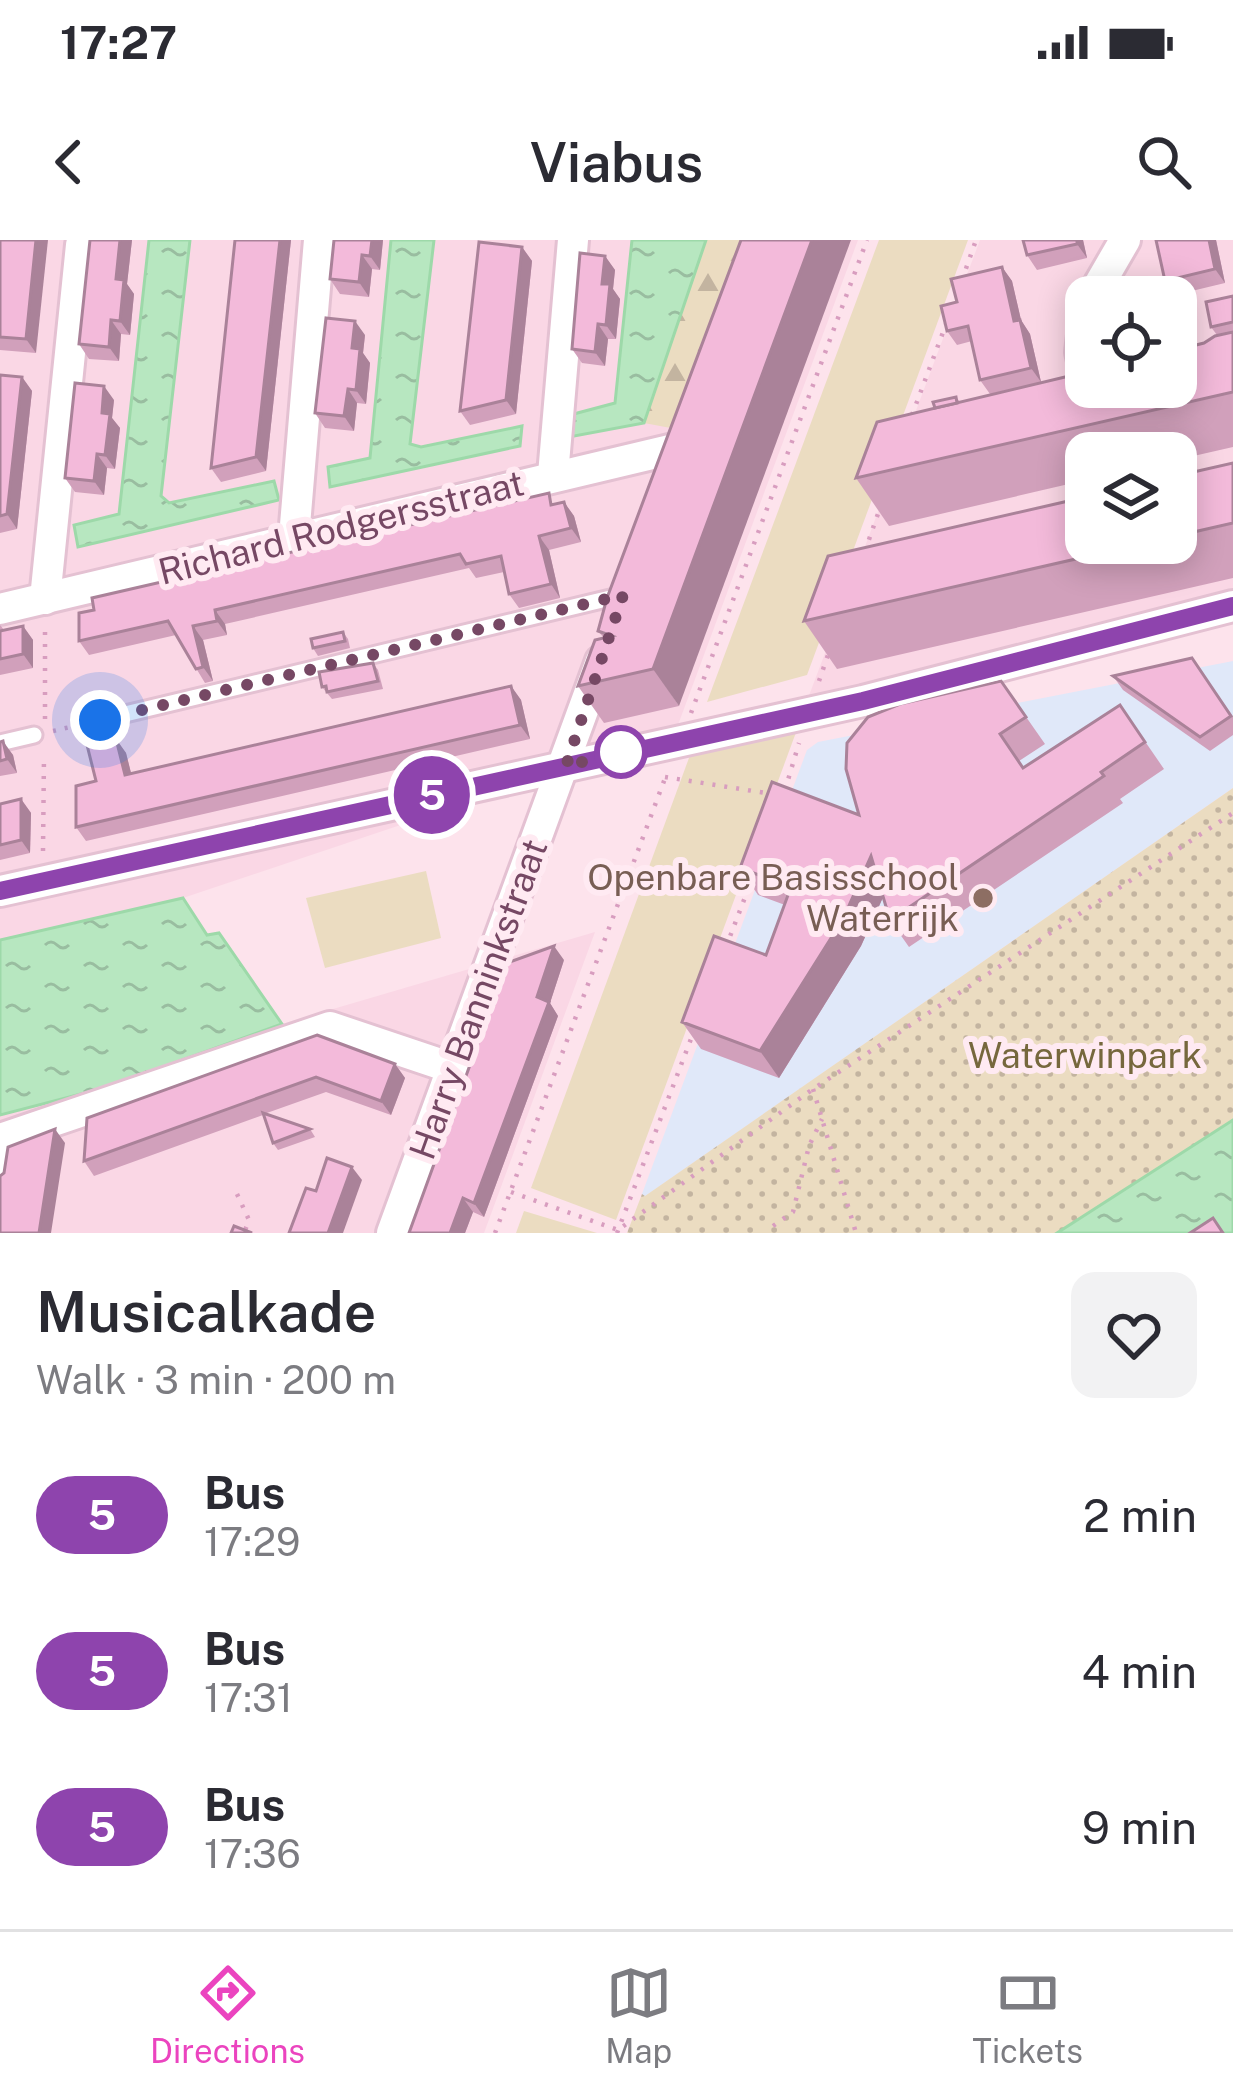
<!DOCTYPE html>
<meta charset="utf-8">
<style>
:root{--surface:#fff;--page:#f2f2f3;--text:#2b2b33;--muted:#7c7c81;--line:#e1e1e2;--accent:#eb44bf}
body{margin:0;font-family:"Public Sans",sans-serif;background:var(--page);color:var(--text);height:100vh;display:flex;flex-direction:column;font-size:45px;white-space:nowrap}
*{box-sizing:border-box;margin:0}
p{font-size:39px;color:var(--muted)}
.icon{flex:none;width:66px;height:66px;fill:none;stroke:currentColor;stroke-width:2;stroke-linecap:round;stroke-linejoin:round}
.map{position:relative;height:993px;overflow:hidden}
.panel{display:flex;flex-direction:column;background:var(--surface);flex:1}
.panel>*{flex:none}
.badge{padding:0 24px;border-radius:39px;font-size:42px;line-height:78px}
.buttons{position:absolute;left:1065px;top:36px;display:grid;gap:24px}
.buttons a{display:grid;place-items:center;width:132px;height:132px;border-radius:24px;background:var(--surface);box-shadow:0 6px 30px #0003;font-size:60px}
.you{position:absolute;width:60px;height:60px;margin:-30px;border:9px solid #fff;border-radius:50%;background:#1a73e8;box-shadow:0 0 0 18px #1a73e833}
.map>.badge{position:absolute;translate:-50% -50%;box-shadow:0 0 0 6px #fff}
.round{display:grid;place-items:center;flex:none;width:126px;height:126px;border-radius:24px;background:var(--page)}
.headline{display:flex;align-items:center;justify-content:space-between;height:204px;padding:0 36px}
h1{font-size:57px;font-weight:600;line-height:90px}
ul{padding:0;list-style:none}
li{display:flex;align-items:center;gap:36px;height:156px;padding:0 36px}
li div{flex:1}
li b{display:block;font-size:45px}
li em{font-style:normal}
li .badge{min-width:132px;font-weight:700;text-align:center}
.status{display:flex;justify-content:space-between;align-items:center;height:84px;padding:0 60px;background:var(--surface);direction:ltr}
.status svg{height:33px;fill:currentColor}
header{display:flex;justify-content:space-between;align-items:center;height:156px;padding:0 36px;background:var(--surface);font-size:54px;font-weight:600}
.menu{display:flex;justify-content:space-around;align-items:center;height:168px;border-top:3px solid var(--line);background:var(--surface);font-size:33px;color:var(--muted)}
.menu a{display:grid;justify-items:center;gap:6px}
.menu .active{color:var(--accent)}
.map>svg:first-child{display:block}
</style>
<div class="status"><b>17:27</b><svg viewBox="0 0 49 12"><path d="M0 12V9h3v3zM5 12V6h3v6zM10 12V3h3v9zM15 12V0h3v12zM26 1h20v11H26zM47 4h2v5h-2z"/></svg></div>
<header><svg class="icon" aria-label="back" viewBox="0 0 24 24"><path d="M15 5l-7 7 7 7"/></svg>Viabus<svg class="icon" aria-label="search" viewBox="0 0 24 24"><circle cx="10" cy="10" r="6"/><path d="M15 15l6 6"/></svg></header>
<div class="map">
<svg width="1233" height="993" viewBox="0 0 1233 993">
<defs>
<pattern id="forest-firs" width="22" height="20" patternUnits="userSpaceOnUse" patternTransform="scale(3)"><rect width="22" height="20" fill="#ebdcc1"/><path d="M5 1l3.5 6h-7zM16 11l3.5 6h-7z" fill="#c3b4a0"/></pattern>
<pattern id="park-dots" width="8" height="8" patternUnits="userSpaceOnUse" patternTransform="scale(3)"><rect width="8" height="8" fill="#ebdcc1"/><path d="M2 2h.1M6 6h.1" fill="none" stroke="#c3b4a0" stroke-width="1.8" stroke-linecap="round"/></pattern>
<pattern id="water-ripples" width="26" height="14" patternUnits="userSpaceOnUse" patternTransform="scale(3)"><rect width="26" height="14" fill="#b7e7c0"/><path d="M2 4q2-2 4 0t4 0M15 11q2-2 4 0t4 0" fill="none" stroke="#99bda0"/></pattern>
</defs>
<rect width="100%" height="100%" fill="#fde3ec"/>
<!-- residential -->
<g fill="#fad7e5" fill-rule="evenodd">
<polygon points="0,0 858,0 675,493 183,658 0,700"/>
<path d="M980,0H1233V370L807,461ZM1086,57H1176V147H1086ZM1086,213H1176V303H1086Z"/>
<polygon points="595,692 484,993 0,993 0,875 108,847 282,784"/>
</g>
<!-- education -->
<polygon fill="#e0e8f9" points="1233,421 1233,548 644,957 642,954 807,510 818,502"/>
<!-- grass -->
<g fill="#ebdcc1">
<polygon points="879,0 968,0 807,435 707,462"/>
<polygon points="798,487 616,980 531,948 693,507"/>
<polygon points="426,631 441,698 325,728 306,658"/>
<polygon points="524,971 597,993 516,993"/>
</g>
<!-- forest -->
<polygon fill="url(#forest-firs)" points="706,0 745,0 676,189 644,183"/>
<!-- park -->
<polygon fill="url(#park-dots)" points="1233,548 1233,880 1057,993 627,993 642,954 645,956"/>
<!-- water -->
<g fill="url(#water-ripples)" stroke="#9dd9a9" stroke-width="3">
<polygon points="149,0 190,0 161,256 169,263 274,241 279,260 78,307 74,285 119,274"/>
<polygon points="391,0 434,0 410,204 421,207 522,186 520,206 330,247 328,227 370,218"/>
<polygon points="632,0 706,0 644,183 569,197 570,175 615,163"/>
<polygon points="183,658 207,695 219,693 282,784 108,847 0,875 0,700"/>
<polygon points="1233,880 1233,993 1057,993"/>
</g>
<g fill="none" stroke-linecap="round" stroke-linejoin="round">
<defs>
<g id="service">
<polyline points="100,480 623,355"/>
<polyline points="0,503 34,495"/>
</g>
<polyline id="pedestrian" points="0,938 4,898"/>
<g id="minor">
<polyline points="1092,57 1125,0"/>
<polyline points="1086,70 1081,112 1086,134"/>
<polyline points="553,235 573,0"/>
<polyline points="294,297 319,0"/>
<polyline points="45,359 81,5"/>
<polyline points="0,369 682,207"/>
<polyline points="0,651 863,461 1233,366"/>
<polyline points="0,899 330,787 452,828"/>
<polyline points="392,993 601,421"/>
</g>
</defs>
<!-- service casing -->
<use href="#service" stroke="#e4c1d2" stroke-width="21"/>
<!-- pedestrian casing -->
<use href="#pedestrian" stroke="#e4c1d2" stroke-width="30"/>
<!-- minor casing -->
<use href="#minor" stroke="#e4c1d2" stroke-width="36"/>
<!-- path -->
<g stroke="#d89dbf" stroke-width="4.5" stroke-dasharray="3 9" stroke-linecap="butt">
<polyline points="962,40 976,0"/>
<polyline points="912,175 948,79"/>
<polyline points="865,311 881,265"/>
<polyline points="819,441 829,412"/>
<polyline points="691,473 867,0"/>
<polyline points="45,479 45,389"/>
<polyline points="53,491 83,484"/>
<polyline points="665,537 772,554"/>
<polyline points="785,550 799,503"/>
<polyline points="43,611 44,515"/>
<polyline points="726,707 752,639"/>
<polyline points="813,849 856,993"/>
<polyline points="511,952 618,990 813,849 1233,573"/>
<polyline points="237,954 249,980 244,993"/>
<polyline points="773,986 793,972 809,906 822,879"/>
<polyline points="495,993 667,533"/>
<polyline points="617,993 694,791"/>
</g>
<!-- service -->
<use href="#service" stroke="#fff" stroke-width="15"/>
<!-- pedestrian -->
<use href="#pedestrian" stroke="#fff" stroke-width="24"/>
<!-- minor -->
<use href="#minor" stroke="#fff" stroke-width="30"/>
</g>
<!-- wall -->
<g fill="#d1a0bb">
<polygon points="0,0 36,113 0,110"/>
<polygon points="90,0 132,0 127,44 134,54 130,95 121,94 119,121 89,119 79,104"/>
<polygon points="235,0 291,0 266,231 221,242 211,228"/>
<polygon points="334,0 383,0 380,30 372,29 369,57 340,54 330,39"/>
<polygon points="1083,0 1087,18 1037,30 1027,15"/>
<polygon points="1216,0 1225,43 1175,55 1165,41"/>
<polygon points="522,7 532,21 516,174 470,185 460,171"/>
<polygon points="605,16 615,30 613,49 620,59 616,99 608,99 605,126 582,123 572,109"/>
<polygon points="1002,27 1012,41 1021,80 1030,94 1041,142 990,154 980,140 972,101 957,105 947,91 957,62"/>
<polygon points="1233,56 1233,207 1176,220 1176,213 1086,213 1086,240 889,286 856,238 935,168 956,157 960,162 1204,103 1217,95 1211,87"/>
<polygon points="365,95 363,113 370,123 366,164 357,163 354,191 325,188 315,173"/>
<polygon points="0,135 22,137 32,151 17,289 0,293"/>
<polygon points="114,160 112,178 120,188 115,229 107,228 104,255 75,252 65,238"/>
<polygon points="1233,223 1233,338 837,429 804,381 1086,303 1176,303 1176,236"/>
<polygon points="564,262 574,276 581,302 549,310 560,358 519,368 509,354 504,332 476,338 469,328 225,384 227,395 203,400 213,441 205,443 176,395 89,415 79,401"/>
<polygon points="607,358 679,466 604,483 578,446 604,398 598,391"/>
<polygon points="0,385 4,390 23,386 33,400 33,428 0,435"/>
<polygon points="343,392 348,399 350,408 318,416 313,408"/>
<polygon points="1192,418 1233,477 1233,495 1210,511 1123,450 1113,436"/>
<polygon points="373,423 378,430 383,449 332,459 322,447"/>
<polygon points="1001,441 1045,504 1019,521 1023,528 1120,465 1164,529 1120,559 1123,563 909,707 890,680 883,657 861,706 779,838 701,809 682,782 766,715 785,665 758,655 740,628 859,575"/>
<polygon points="511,446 521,460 530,499 86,601 76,587 116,499 126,513 131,533"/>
<polygon points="0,502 13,515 17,533 0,536"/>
<polygon points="21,559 31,573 30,613 0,620 0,564"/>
<polygon points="564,720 550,763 558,776 484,977 473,972 465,993 409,993"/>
<polygon points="395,824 405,838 391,875 326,852 264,874 310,889 315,897 278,910 273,903 263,875 94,936 84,921 87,878"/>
</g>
<!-- shaded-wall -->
<g fill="#aa8299">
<polygon points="36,0 48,0 36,113 26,99"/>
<polygon points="120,0 132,0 127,44 134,54 130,95 120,81 116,39"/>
<polygon points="280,0 291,0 266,231 256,217"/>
<polygon points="372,0 383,0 380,30 370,16"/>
<polygon points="812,0 851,0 679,466 653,429"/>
<polygon points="1077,0 1083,0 1087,18 1077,4"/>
<polygon points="1209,0 1216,0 1225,43 1215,29"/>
<polygon points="522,7 532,21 516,174 506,160"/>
<polygon points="362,15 372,29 369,57 359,42"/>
<polygon points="605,16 615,30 613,49 620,59 616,99 606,85 602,44"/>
<polygon points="1002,27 1012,41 1021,80 1030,94 1041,142 1031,128 1014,81"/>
<polygon points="111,80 121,94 119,121 109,107"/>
<polygon points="355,81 365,95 363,113 370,123 366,164 356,150 352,108"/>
<polygon points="598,84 608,99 605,126 595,112"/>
<polygon points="22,137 32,151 17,289 7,274"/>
<polygon points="104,146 114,160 112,178 120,188 115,229 105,215 102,173"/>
<polygon points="348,149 357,163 354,191 344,176"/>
<polygon points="97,214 107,228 104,255 94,241"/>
<polygon points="564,262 574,276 581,302 571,288"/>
<polygon points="539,296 549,310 560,358 551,344"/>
<polygon points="215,370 225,384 227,395 217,381"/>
<polygon points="23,386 33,400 33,428 23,414"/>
<polygon points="193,386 203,400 213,441 203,427"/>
<polygon points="511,446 521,460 530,499 520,485"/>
<polygon points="116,499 126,513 135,549 125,535"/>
<polygon points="3,501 13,515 17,533 7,519"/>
<polygon points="21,559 31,573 30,613 21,600"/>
<polygon points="871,616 890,642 861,706 779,838 760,811"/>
<polygon points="554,706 564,720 550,763 558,776 484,977 474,963"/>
<polygon points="395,824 405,838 391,875 381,861"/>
<polygon points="55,889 65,903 51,993 39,993"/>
<polygon points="352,927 362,940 343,993 328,993"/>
<polygon points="463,958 473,972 465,993 450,993"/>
</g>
<!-- building -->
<g fill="#f3bada" stroke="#aa8299" stroke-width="3">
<polygon points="0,0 36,0 26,99 0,97"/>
<polygon points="90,0 120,0 116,39 124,40 120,81 111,80 109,107 79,104"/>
<polygon points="235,0 280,0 256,217 211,228"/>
<polygon points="334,0 372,0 370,16 362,15 359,42 330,39"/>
<polygon points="741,0 812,0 653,429 578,446 595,400 612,396 598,391 607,358"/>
<polygon points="1023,0 1077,0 1077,4 1027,15"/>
<polygon points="1156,0 1209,0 1215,29 1165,41"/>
<polygon points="479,2 522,7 506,160 460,171"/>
<polygon points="580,13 605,16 602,44 610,44 606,85 598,84 595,112 572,109"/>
<polygon points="1002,27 1014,81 1020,80 1031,128 980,140 968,86 947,91 941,66 957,62 951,39"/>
<polygon points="1157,48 1159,57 1119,57"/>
<polygon points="1233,56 1233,82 1211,87 1206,62"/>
<polygon points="326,78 355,81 352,108 360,109 356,150 348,149 344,176 315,173"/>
<polygon points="1233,92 1233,152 856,238 877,182 1086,132 1086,147 1176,147 1176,110 1204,103 1215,96"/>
<polygon points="0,135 22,137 7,274 0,276"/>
<polygon points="75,143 104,146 102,173 110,174 105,215 97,214 94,241 65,238"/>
<polygon points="956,157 957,163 935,168 933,162"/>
<polygon points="1233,223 1233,283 1176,296 1176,236"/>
<polygon points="549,253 551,265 564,262 571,288 539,296 551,344 509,354 501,316 466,324 460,314 215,370 217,381 193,386 203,427 196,429 168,381 79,401 79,373 94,370 92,358"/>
<polygon points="1086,257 1086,303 1146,303 804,381 828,316"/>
<polygon points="23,386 23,414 0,419 0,391"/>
<polygon points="343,392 345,401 313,408 311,399"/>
<polygon points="1192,418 1231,476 1200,497 1113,436"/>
<polygon points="373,423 378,441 327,452 326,446 322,447 319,432"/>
<polygon points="1001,441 1026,477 1000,494 1023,528 1120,465 1145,502 1101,532 1104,536 890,680 871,616 843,679 760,811 682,782 714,696 766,715 791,647 740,628 772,542 859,575 846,529 847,503 868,477 900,464"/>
<polygon points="511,446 520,485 76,587 76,546 96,541 87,505 116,499 125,535"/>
<polygon points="3,501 7,519 0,521 0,502"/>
<polygon points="21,559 21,600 0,605 0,564"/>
<polygon points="554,706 537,757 549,762 474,963 463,958 450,993 409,993 507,723"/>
<polygon points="317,795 395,824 381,861 316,837 84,921 87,878"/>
<polygon points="263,873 310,889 273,903"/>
<polygon points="55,889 39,993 0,993 0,936 4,933 8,907"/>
<polygon points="327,918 352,927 328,993 289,993 306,948 316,951"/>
<polygon points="1213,978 1223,993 1190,993"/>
<polygon points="234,986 252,993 231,993"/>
</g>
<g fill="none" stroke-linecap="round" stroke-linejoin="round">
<defs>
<polyline id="line" points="0,651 863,461 1233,366"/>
</defs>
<!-- line casing -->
<use href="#line" stroke="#fff" stroke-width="27"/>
<!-- line -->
<use href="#line" stroke="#8e44ad" stroke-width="18"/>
<!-- walk -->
<polyline stroke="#764864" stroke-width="12" stroke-dasharray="0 21.6" points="100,480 623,355 566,526 627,511 621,512"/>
</g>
<!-- markers -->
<circle fill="#fff" stroke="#8e44ad" stroke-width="6" cx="621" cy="512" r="24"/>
<circle fill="#8d6e63" stroke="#ffeaf2" stroke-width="4.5" cx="983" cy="658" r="12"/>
<g text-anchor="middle" stroke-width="12" stroke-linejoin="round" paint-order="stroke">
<!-- street labels -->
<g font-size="36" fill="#764864" stroke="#ffeaf2">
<text transform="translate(341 287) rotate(-14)" y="13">Richard Rodgersstraat</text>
<text transform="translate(478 759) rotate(-70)" y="13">Harry Banninkstraat</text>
</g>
<!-- education labels -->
<g font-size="36" fill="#785e54" stroke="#ffeaf2" text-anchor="end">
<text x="959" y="650">Openbare Basisschool<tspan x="959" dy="41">Waterrijk</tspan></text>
</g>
<!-- park labels -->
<g font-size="36" fill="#76683d" stroke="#ffeaf2">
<text x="1085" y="828">Waterwinpark</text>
</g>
</g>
</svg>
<div class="buttons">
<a><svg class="icon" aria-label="locate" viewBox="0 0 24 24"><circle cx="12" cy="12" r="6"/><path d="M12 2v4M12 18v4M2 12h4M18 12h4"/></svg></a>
<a><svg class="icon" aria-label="layers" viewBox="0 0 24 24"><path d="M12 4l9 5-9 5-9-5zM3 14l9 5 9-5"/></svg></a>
</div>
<div class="you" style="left:100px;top:480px"></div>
<b class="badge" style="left:432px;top:555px;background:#8e44ad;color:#fff">5</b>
</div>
<section class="panel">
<div class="headline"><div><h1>Musicalkade</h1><p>Walk · 3 min · 200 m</p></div><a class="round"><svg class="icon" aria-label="heart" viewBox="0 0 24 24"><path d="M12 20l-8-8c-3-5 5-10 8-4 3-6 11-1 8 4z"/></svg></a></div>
<ul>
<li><span class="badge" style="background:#8e44ad;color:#fff">5</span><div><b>Bus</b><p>17:29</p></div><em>2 min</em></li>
<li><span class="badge" style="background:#8e44ad;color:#fff">5</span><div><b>Bus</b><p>17:31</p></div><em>4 min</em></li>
<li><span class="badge" style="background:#8e44ad;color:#fff">5</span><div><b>Bus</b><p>17:36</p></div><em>9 min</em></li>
</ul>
</section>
<nav class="menu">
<a class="active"><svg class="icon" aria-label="directions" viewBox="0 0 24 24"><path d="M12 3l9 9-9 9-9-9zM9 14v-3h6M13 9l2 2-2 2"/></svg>Directions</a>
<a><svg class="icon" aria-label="map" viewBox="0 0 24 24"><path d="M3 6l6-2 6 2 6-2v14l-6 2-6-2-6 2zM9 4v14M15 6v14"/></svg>Map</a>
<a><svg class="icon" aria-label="tickets" viewBox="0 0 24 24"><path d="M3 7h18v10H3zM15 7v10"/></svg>Tickets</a>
</nav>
